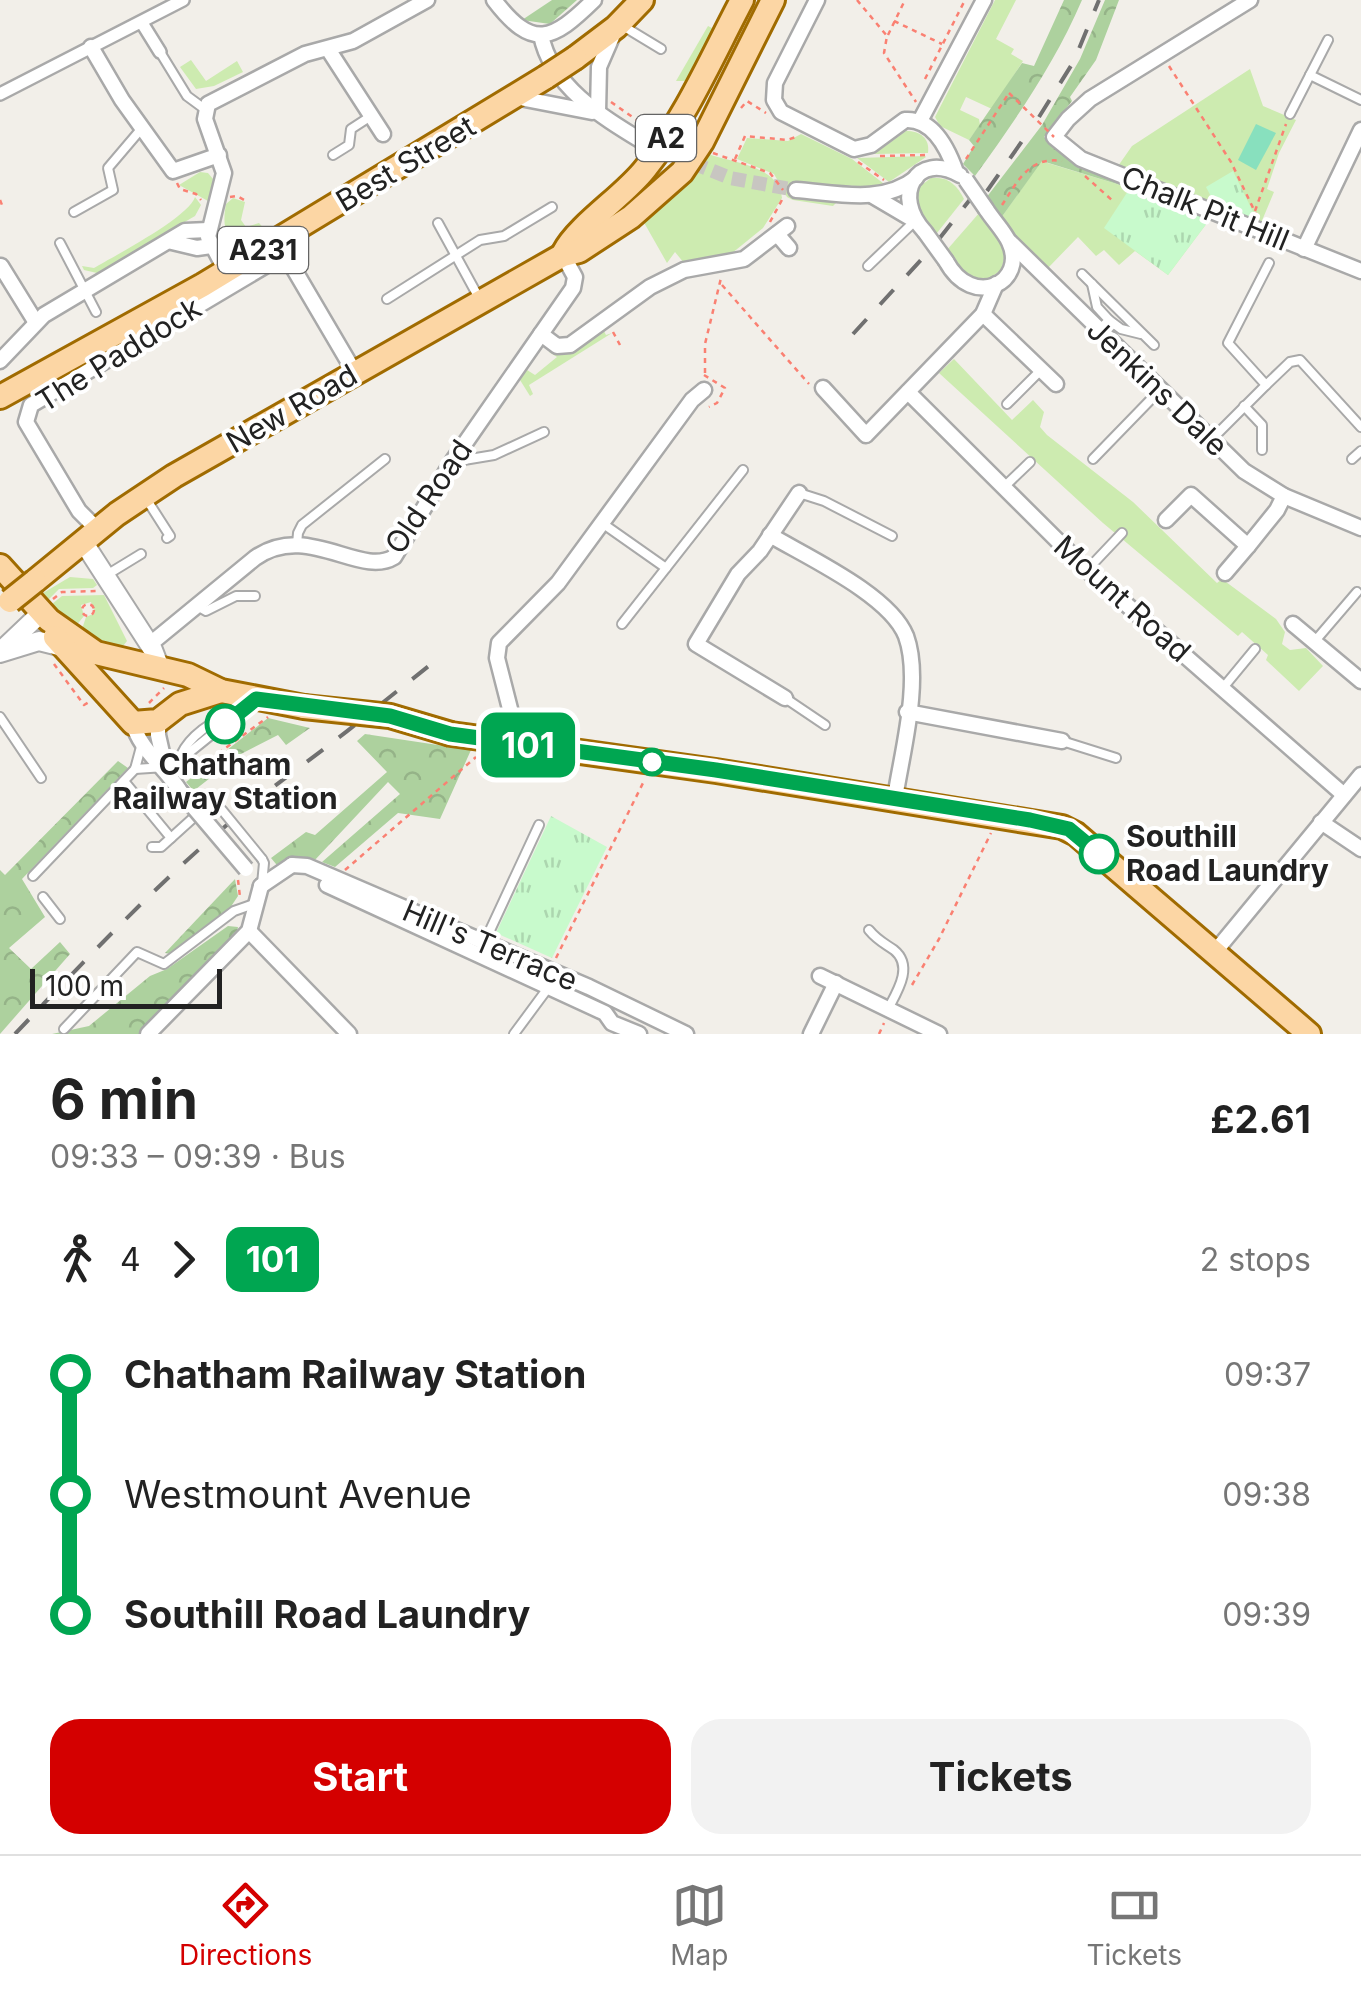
<!DOCTYPE html>
<meta charset="utf-8">
<style>
:root{--surface:#fff;--page:#f2f2f2;--text:#222;--muted:#767676;--line:#e0e0e0;--accent:#d40000}
body{margin:0;font-family:Inter,sans-serif;background:var(--page);color:var(--text);height:100vh;display:flex;flex-direction:column;font-size:38px;white-space:nowrap}
*{box-sizing:border-box;margin:0}
p{font-size:32px;color:var(--muted)}
.icon{flex:none;width:55px;height:55px;fill:none;stroke:currentColor;stroke-width:2;stroke-linecap:round;stroke-linejoin:round}
.map{position:relative;height:1034px;overflow:hidden}
.drawer{display:flex;flex-direction:column;background:var(--surface);flex:1}
.drawer>*{flex:none}
.badge{padding:0 20px;border-radius:15px;font-size:35px;line-height:65px}
.scale{position:absolute;left:30px;bottom:25px;width:192px;box-sizing:border-box;padding-left:10px;border:5px solid #222;border-top:0;font-size:28px;line-height:35px;white-space:nowrap;color:#222;-webkit-text-stroke:8px #fff;paint-order:stroke}
.map>.badge{position:absolute;translate:-50% -50%;box-shadow:0 0 0 5px #fff}
.legs{display:flex;align-items:center;gap:15px;height:110px;padding:0 50px;font-size:32px}
.legs p{margin-inline-start:auto}
.summary{display:flex;align-items:center;justify-content:space-between;height:170px;padding:0 50px}
h1{font-size:55px;font-weight:700;line-height:75px}
.cta{display:flex;gap:20px;margin-top:auto;padding:20px 50px}
.cta a{flex:1;height:115px;border-radius:30px;background:var(--accent);color:#fff;font-size:40px;font-weight:700;line-height:115px;text-align:center}
.cta a+a{background:var(--page);color:var(--text)}
ul{padding:0 50px;list-style:none}
li{display:flex;align-items:center;gap:35px;height:120px;font-size:38px}
li i{display:grid;place-items:center;width:15px;height:100%;margin:0 12px;background:currentColor}
li i::after{content:'';width:25px;height:25px;margin:-12px;border:8px solid;border-radius:50%;background:var(--surface)}
li p{margin-inline-start:auto}
li:first-child i{background:linear-gradient(#0000 50%,currentColor 0)}
li:last-child i{background:linear-gradient(currentColor 50%,#0000 0)}
.tab-bar{display:flex;justify-content:space-around;align-items:center;height:140px;border-top:2px solid var(--line);background:var(--surface);font-size:28px;color:var(--muted)}
.tab-bar a{display:grid;justify-items:center;gap:5px}
.tab-bar .active{color:var(--accent)}
.map>svg:first-child{display:block}
</style>
<div class="map">
<svg width="1361" height="1034" viewBox="0 0 1361 1034">
<defs>
<pattern id="forest-crowns" width="20" height="18" patternUnits="userSpaceOnUse" patternTransform="scale(2.5)"><rect width="20" height="18" fill="#add19e"/><path d="M2 6a3 3 0 1 1 6 0M12 15a3 3 0 1 1 6 0" fill="none" stroke="#95b388"/></pattern>
<pattern id="park-tufts" width="24" height="20" patternUnits="userSpaceOnUse" patternTransform="scale(2.5)"><rect width="24" height="20" fill="#c8facc"/><path d="M3 7l-1-3M5 7V3M7 7l1-3M15 17l-1-3M17 17v-4M19 17l1-3" fill="none" stroke="#acd6af"/></pattern>
</defs>
<rect width="100%" height="100%" fill="#f2efe9"/>
<!-- grass -->
<g fill="#cdebb0">
<polygon points="995,0 1016,0 996,39 1014,49 1011,54 1023,61 992,109 966,97 960,110 979,119 980,125 969,140 940,126 935,117"/>
<polygon points="708,26 714,29 687,81 676,81"/>
<polygon points="191,60 206,81 237,61 243,72 214,86 196,89 180,67"/>
<polygon points="1250,69 1263,106 1296,120 1279,153 1267,189 1274,192 1261,223 1125,178 1116,169 1132,146"/>
<path d="M906,131C920,131 930,138 928,153L874,154Z"/>
<polygon points="801,134 852,159 888,187 797,184 796,196 837,202 833,206 793,200 787,197 774,174 737,159 747,138 788,141"/>
<path d="M708,154C734,163 779,166 782,198L763,228L731,254L684,263L675,252L667,263L642,219L696,176Z"/>
<polygon points="926,157 889,182 857,158 925,156"/>
<polygon points="1041,161 1130,188 1210,219 1168,275 1135,251 1119,265 1104,250 1096,256 1078,237 1048,268 1022,245 1001,218"/>
<polygon points="200,172 208,173 213,179 208,201 179,185"/>
<path d="M931,178C948,176 957,185 964,199L933,238L915,211V190Z"/>
<path d="M195,197L201,205L195,216L97,273L84,270L82,266L94,268C116,255 189,217 195,197Z"/>
<path d="M233,198L245,202L241,220L246,227L259,223L267,232L238,247C223,238 223,220 226,204Z"/>
<polygon points="980,212 1006,252 1001,270 986,281 965,278 946,251"/>
<polygon points="603,329 606,335 612,333 529,385 533,394 530,396 520,380 527,370 535,375 557,357 549,352 551,348"/>
<polygon points="954,359 1012,420 1033,400 1044,412 1040,427 1047,435 1133,502 1217,583 1222,579 1276,619 1285,632 1282,644 1290,650 1306,648 1323,666 1299,691 1266,660 1268,655 1242,632 1238,636 1103,523 939,373"/>
<polygon points="70,577 93,579 97,585 93,588 59,589 49,599 43,593"/>
<polygon points="104,595 127,641 123,646 102,643 81,632 86,617 95,613 91,602 81,605 84,616 75,627 52,604 62,596"/>
</g>
<!-- forest -->
<g fill="url(#forest-crowns)">
<polygon points="552,0 577,0 550,24 522,20"/>
<path d="M1064,0H1082C1054,65 1016,119 975,176L963,164L974,146L969,140L1022,63L1034,66Z"/>
<polygon points="1105,0 1119,0 1096,60 1070,97 1072,101 1044,137 1066,152 1132,184 1130,188 1042,161 1001,218 986,198 1042,125 1080,59"/>
<polygon points="268,718 310,728 286,745 278,735 241,754 196,789 205,800 203,802 186,782"/>
<polygon points="365,734 471,750 440,819 398,813 335,867 322,862 400,794 388,782 314,861 297,859 281,870 271,858 306,832 315,835 387,772 357,741"/>
<polygon points="118,761 128,768 22,879 45,917 9,948 31,969 60,942 70,954 0,1034 0,870 5,875"/>
<polygon points="235,879 238,896 228,911 172,954 165,953"/>
<polygon points="228,926 238,927 236,937 144,1034 52,1034 89,1026 150,976 167,969"/>
</g>
<!-- park -->
<g fill="url(#park-tufts)">
<polygon points="1233,171 1258,222 1215,204 1206,187"/>
<polygon points="1130,188 1210,219 1168,275 1104,228"/>
<polygon points="551,816 607,847 552,958 496,933"/>
</g>
<!-- pitch -->
<polygon fill="#88e0be" points="1256,124 1276,133 1256,170 1238,160"/>
<g fill="none" stroke-linecap="round" stroke-linejoin="round">
<!-- minor-tunnel -->
<polyline stroke="#c8c6c1" stroke-width="14" stroke-dasharray="14 7" stroke-linecap="butt" points="654,147 730,178 796,190"/>
<defs>
<g id="service">
<polyline points="623,26 661,49"/>
<polyline points="160,52 187,96 206,110"/>
<polyline points="1310,75 1361,100"/>
<polyline points="1290,114 1328,40"/>
<polyline points="333,155 349,145 351,129 371,116"/>
<polyline points="74,212 113,190 108,168 142,128"/>
<polyline points="438,223 479,298"/>
<polyline points="60,243 96,312"/>
<polyline points="868,266 915,221"/>
<polyline points="1082,274 1154,345"/>
<polyline points="1092,284 1097,307 1109,320 1099,330"/>
<polyline points="387,299 480,240 504,236 552,207"/>
<polyline points="1109,320 1121,329 1141,334"/>
<polyline points="1266,385 1290,362 1300,360 1361,427"/>
<polyline points="1007,404 1040,371"/>
<polyline points="1244,406 1262,425 1262,450"/>
<polyline points="1211,440 1266,385 1228,343 1269,263"/>
<polyline points="1093,459 1159,391"/>
<polyline points="1352,459 1361,451"/>
<polyline points="452,462 494,455 544,432"/>
<polyline points="1003,488 1030,462"/>
<polyline points="799,493 824,501 892,536"/>
<polyline points="147,500 170,536 167,538"/>
<polyline points="602,523 666,568 622,624"/>
<polyline points="297,544 298,533 302,525 385,459"/>
<polyline points="666,568 743,470"/>
<polyline points="1087,570 1122,533"/>
<polyline points="105,576 141,554"/>
<polyline points="199,607 206,611 236,596 255,596"/>
<polyline points="1315,641 1357,592"/>
<polyline points="1222,689 1255,649"/>
<polyline points="785,698 825,725"/>
<polyline points="0,717 41,778"/>
<polyline points="1062,741 1116,758"/>
<path d="M181,755C189,737 213,719 232,715"/>
<polyline points="135,769 165,767 190,752 252,702"/>
<polyline points="124,781 171,838"/>
<polyline points="152,847 161,847 192,819"/>
<polyline points="262,859 264,863 262,884"/>
<polyline points="33,876 135,769 142,743"/>
<polyline points="43,897 60,919"/>
<path d="M869,930C877,940 884,943 894,950C914,966 897,992 888,1009"/>
<polyline points="485,941 539,825"/>
<polyline points="64,1029 137,952 164,964 234,911 254,904"/>
<polyline points="514,1034 548,988"/>
</g>
<g id="pedestrian">
<polyline points="142,23 160,52"/>
<polyline points="0,94 183,0"/>
</g>
<g id="minor">
<path d="M494,0C533,51 552,41 594,0"/>
<path d="M817,0L775,83L774,100L781,112L854,149L871,145L905,120C933,118 948,149 956,172"/>
<polyline points="1250,0 1090,99 1068,119 1054,137 1081,159 1361,271"/>
<path d="M541,35C551,87 604,118 645,143"/>
<polyline points="91,47 122,100 173,171 219,155"/>
<polyline points="328,49 383,134"/>
<polyline points="521,95 525,99 592,112"/>
<polyline points="598,112 599,67 612,37"/>
<polyline points="920,121 984,0"/>
<path d="M796,190C837,193 882,205 916,178"/>
<polyline points="873,196 912,219"/>
<path d="M925,232C891,196 916,150 960,175"/>
<polyline points="777,234 789,248"/>
<polyline points="172,242 197,248 211,246"/>
<polyline points="1010,242 1244,471 1284,496 1361,528"/>
<polyline points="1304,249 1361,130"/>
<path d="M946,261C973,311 1028,282 1009,242C1004,231 993,220 986,209"/>
<polyline points="1,266 35,321"/>
<polyline points="226,271 208,237 224,173 205,119 208,104 305,54 353,41 427,0"/>
<polyline points="983,314 1056,384"/>
<polyline points="541,334 557,346 570,345 650,287 684,270 744,259 787,226"/>
<polyline points="0,361 44,315 185,231 208,230"/>
<polyline points="823,388 866,435 983,314 996,284"/>
<polyline points="908,392 1087,570 1344,795"/>
<polyline points="1166,520 1191,495 1248,546 1277,510 1284,496"/>
<polyline points="98,530 79,511 26,422 31,405 280,257 288,259 355,373"/>
<path d="M770,535C807,557 890,595 906,636C922,680 902,752 895,798"/>
<polyline points="1225,573 1248,546"/>
<polyline points="1293,624 1361,681"/>
<path d="M149,645L255,558C307,521 360,578 394,557L452,462L573,288L575,277L563,255"/>
<polyline points="785,698 696,644 738,574 760,551 799,493"/>
<polyline points="907,712 1062,741"/>
<polyline points="158,721 158,735 165,766"/>
<path d="M133,723C139,749 166,768 180,791"/>
<polyline points="519,744 497,658 499,643 558,583 692,400 704,390"/>
<polyline points="1321,822 1361,849"/>
<polyline points="292,865 307,866 589,987 686,1034"/>
<polyline points="327,885 605,1013 612,1023 639,1034"/>
<polyline points="261,886 292,865"/>
<polyline points="249,931 349,1034"/>
<polyline points="1214,953 1361,775"/>
<polyline points="820,976 939,1034"/>
<polyline points="148,1034 249,931 261,886"/>
<polyline points="811,1034 836,983"/>
</g>
<g id="tertiary">
<polyline points="84,543 153,650 160,668"/>
<polyline points="4,648 41,613"/>
<polyline points="0,653 39,641 63,647"/>
</g>
<g id="primary">
<polyline points="575,58 616,27 642,0"/>
<path d="M564,252C578,225 624,196 645,169C685,119 712,57 742,0"/>
<polyline points="0,397 203,285 546,77"/>
<polyline points="0,566 49,620 96,653 188,675 221,691 304,707"/>
<polyline points="35,581 117,514 174,476 563,255 579,251 631,217 682,172 702,142 773,0"/>
<polyline points="55,637 133,723 158,721 180,704 221,691"/>
<polyline points="451,734 716,771 1062,827 1076,834 1309,1034"/>
</g>
</defs>
<!-- service casing -->
<use href="#service" stroke="#a9a9a9" stroke-width="12"/>
<!-- pedestrian casing -->
<use href="#pedestrian" stroke="#a9a9a9" stroke-width="16"/>
<!-- minor casing -->
<use href="#minor" stroke="#a9a9a9" stroke-width="19"/>
<!-- tertiary casing -->
<use href="#tertiary" stroke="#a9a9a9" stroke-width="22"/>
<!-- primary casing -->
<use href="#primary" stroke="#a06b00" stroke-width="28"/>
<!-- path -->
<g stroke="#fa8072" stroke-width="2.5" stroke-dasharray="5 5" stroke-linecap="butt">
<polyline points="857,0 887,36 884,53 916,102"/>
<polyline points="894,21 942,44"/>
<polyline points="888,35 905,0"/>
<polyline points="1169,66 1231,162 1256,214"/>
<polyline points="925,79 965,0"/>
<polyline points="611,102 641,123"/>
<polyline points="741,108 747,101 766,113"/>
<polyline points="713,153 770,173 783,190"/>
<polyline points="880,156 927,155"/>
<polyline points="735,159 745,136 787,140 796,137"/>
<polyline points="966,159 1009,93"/>
<polyline points="858,162 884,180"/>
<polyline points="1085,176 1113,201"/>
<polyline points="177,183 180,189 196,194 201,200"/>
<polyline points="230,197 237,196 246,201"/>
<polyline points="0,200 2,205"/>
<path d="M1002,205C1018,181 1029,156 1062,161"/>
<polyline points="1255,211 1286,124"/>
<polyline points="770,222 783,198"/>
<polyline points="722,285 809,384"/>
<polyline points="613,332 620,345"/>
<polyline points="705,373 705,344 721,278"/>
<polyline points="704,375 725,388 717,403 709,407"/>
<polyline points="53,599 62,592 97,591"/>
<circle cx="88" cy="610" r="6"/>
<polyline points="54,664 84,705 89,702"/>
<polyline points="149,703 164,688"/>
<polyline points="186,777 268,717"/>
<polyline points="345,870 476,757"/>
<polyline points="238,880 240,897"/>
<polyline points="556,958 644,781"/>
<polyline points="912,985 939,939 991,833"/>
<polyline points="879,1034 884,1023"/>
</g>
<!-- service -->
<use href="#service" stroke="#fff" stroke-width="8"/>
<!-- pedestrian -->
<use href="#pedestrian" stroke="#fff" stroke-width="11"/>
<!-- minor -->
<use href="#minor" stroke="#fff" stroke-width="14"/>
<!-- tertiary -->
<use href="#tertiary" stroke="#fff" stroke-width="18"/>
<!-- primary -->
<use href="#primary" stroke="#fcd6a4" stroke-width="22"/>
<!-- rail -->
<g stroke="#707070" stroke-width="4" stroke-dasharray="20 20" stroke-linecap="butt">
<polyline points="1039,117 1074,61 1099,0"/>
<polyline points="987,191 1032,127"/>
<polyline points="939,239 972,197"/>
<polyline points="853,334 930,250"/>
<polyline points="381,704 440,657"/>
<path d="M15,1034C89,956 163,877 246,809C282,779 320,753 356,724"/>
</g>
<defs>
<polyline id="service-bridge" points="201,817 211,810 222,810 262,859"/>
<g id="minor-bridge">
<polyline points="966,180 986,209"/>
<polyline points="925,232 946,261"/>
<polyline points="180,791 246,869"/>
</g>
<g id="primary-bridge">
<polyline points="546,77 575,58"/>
<polyline points="10,601 35,581"/>
<polyline points="304,707 390,716 451,734"/>
</g>
</defs>
<!-- service-bridge casing -->
<use href="#service-bridge" stroke="#a9a9a9" stroke-width="12" stroke-linecap="butt"/>
<!-- minor-bridge casing -->
<use href="#minor-bridge" stroke="#a9a9a9" stroke-width="19" stroke-linecap="butt"/>
<!-- primary-bridge casing -->
<use href="#primary-bridge" stroke="#a06b00" stroke-width="28" stroke-linecap="butt"/>
<!-- path-bridge -->
<polyline stroke="#fa8072" stroke-width="2.5" stroke-dasharray="5 5" stroke-linecap="butt" points="1009,93 1054,137"/>
<!-- service-bridge -->
<use href="#service-bridge" stroke="#fff" stroke-width="8"/>
<!-- minor-bridge -->
<use href="#minor-bridge" stroke="#fff" stroke-width="14"/>
<!-- primary-bridge -->
<use href="#primary-bridge" stroke="#fcd6a4" stroke-width="22"/>
</g>
<g fill="none" stroke-linecap="round" stroke-linejoin="round">
<defs>
<polyline id="line-1" points="225,724 256,699 390,716 450,734 716,770 1030,820 1069,829 1099,854"/>
</defs>
<!-- line-1 casing -->
<use href="#line-1" stroke="#fff" stroke-width="22"/>
<!-- line-1 -->
<use href="#line-1" stroke="#00a651" stroke-width="15"/>
</g>
<!-- markers -->
<g fill="#fff" stroke="#00a651" stroke-width="5">
<circle cx="225" cy="724" r="18"/>
<circle cx="652" cy="762" r="12"/>
<circle cx="1099" cy="854" r="18"/>
</g>
<g text-anchor="middle" stroke-width="8" stroke-linejoin="round" paint-order="stroke">
<!-- shield labels -->
<g fill="#fff" stroke="#646464" stroke-width="2.5">
<rect x="636" y="115" width="60" height="46" rx="8"/>
<rect x="218" y="227" width="90" height="46" rx="8"/>
</g>
<g font-size="28" font-weight="bold" fill="#222">
<text x="666" y="148">A2</text>
<text x="263" y="260">A231</text>
</g>
<!-- street labels -->
<g font-size="30" fill="#222" stroke="#fff">
<text transform="translate(406 164) rotate(-31)" y="10">Best Street</text>
<text transform="translate(1205 209) rotate(22)" y="10">Chalk Pit Hill</text>
<text transform="translate(119 355) rotate(-32)" y="10">The Paddock</text>
<text transform="translate(1157 388) rotate(44)" y="10">Jenkins Dale</text>
<text transform="translate(292 409) rotate(-30)" y="10">New Road</text>
<text transform="translate(429 497) rotate(-56)" y="10">Old Road</text>
<text transform="translate(1122 599) rotate(42)" y="10">Mount Road</text>
<text transform="translate(490 946) rotate(23)" y="10">Hill's Terrace</text>
</g>
<!-- stop labels -->
<g font-size="30" font-weight="bold" fill="#222" stroke="#fff">
<text x="225" y="775">Chatham<tspan x="225" dy="34">Railway Station</tspan></text>
<text x="1126" y="847" text-anchor="start">Southill<tspan x="1126" dy="34">Road Laundry</tspan></text>
</g>
</g>
</svg>
<div class="scale">100 m</div>
<b class="badge" style="left:528px;top:745px;background:#00a651;color:#fff">101</b>
</div>
<section class="drawer">
<div class="summary"><div><h1>6 min</h1><p>09:33 – 09:39 · Bus</p></div><b>£2.61</b></div>
<div class="legs"><svg class="icon" aria-label="walk" viewBox="0 0 24 24"><circle cx="13" cy="4" r="2"/><path d="M13 8l-2 6 4 7M11 14l-3 7M7 12l3-4h3l4 4"/></svg>4<svg class="icon" aria-label="forward" viewBox="0 0 24 24"><path d="M9 5l7 7-7 7"/></svg><b class="badge" style="background:#00a651;color:#fff">101</b><p>2 stops</p></div>
<ul>
<li><i style="color:#00a651"></i><b>Chatham Railway Station</b><p>09:37</p></li>
<li><i style="color:#00a651"></i><span>Westmount Avenue</span><p>09:38</p></li>
<li><i style="color:#00a651"></i><b>Southill Road Laundry</b><p>09:39</p></li>
</ul>
<div class="cta"><a>Start</a><a>Tickets</a></div>
</section>
<nav class="tab-bar">
<a class="active"><svg class="icon" aria-label="directions" viewBox="0 0 24 24"><path d="M12 3l9 9-9 9-9-9zM9 14v-3h6M13 9l2 2-2 2"/></svg>Directions</a>
<a><svg class="icon" aria-label="map" viewBox="0 0 24 24"><path d="M3 6l6-2 6 2 6-2v14l-6 2-6-2-6 2zM9 4v14M15 6v14"/></svg>Map</a>
<a><svg class="icon" aria-label="tickets" viewBox="0 0 24 24"><path d="M3 7h18v10H3zM15 7v10"/></svg>Tickets</a>
</nav>
